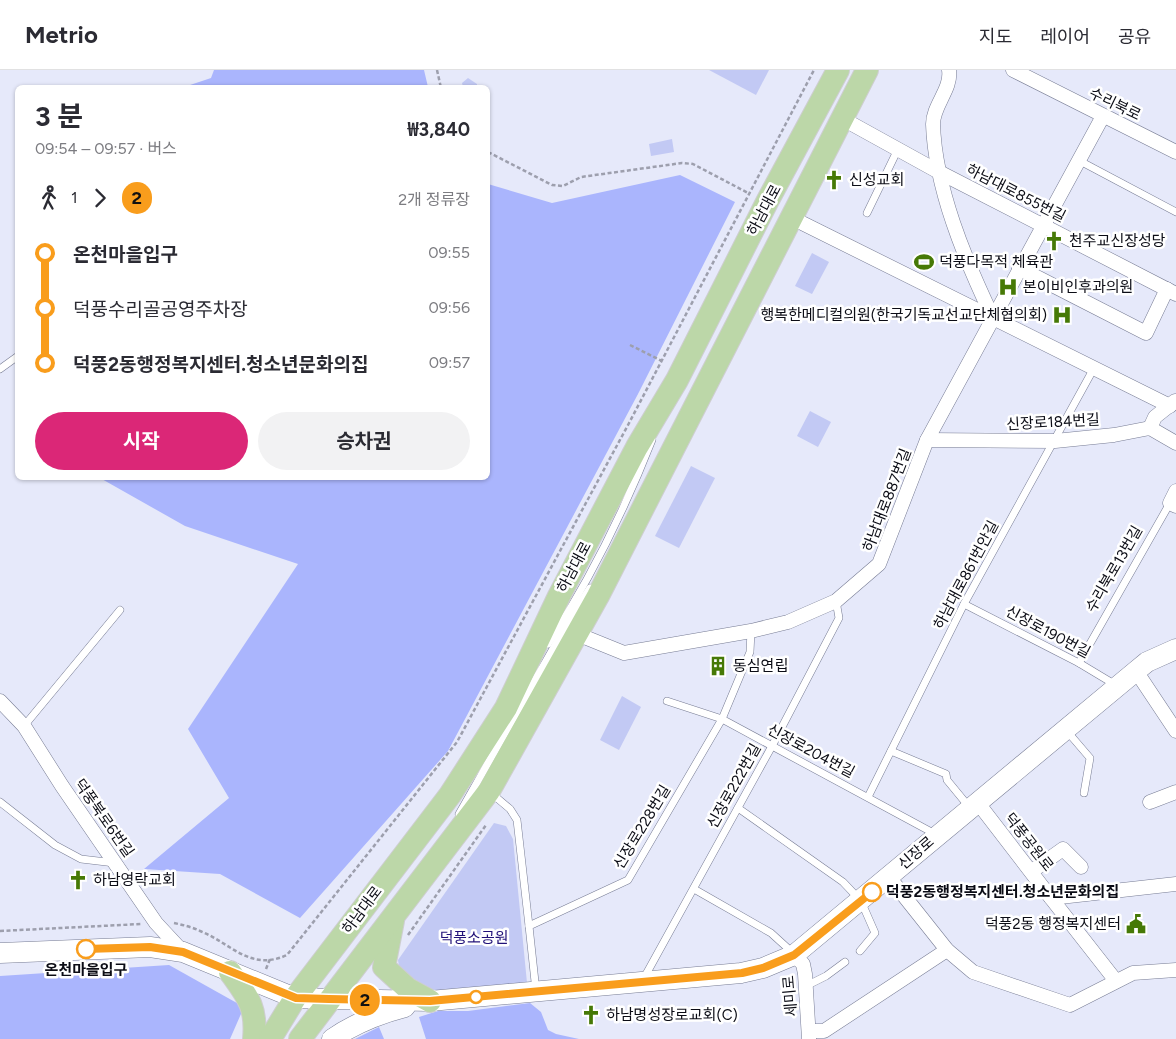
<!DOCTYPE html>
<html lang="ko">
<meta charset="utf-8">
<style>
:root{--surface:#fff;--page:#f2f2f3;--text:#2b2b33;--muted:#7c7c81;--line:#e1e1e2;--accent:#db2777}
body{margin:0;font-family:Figtree,"Noto Sans KR",sans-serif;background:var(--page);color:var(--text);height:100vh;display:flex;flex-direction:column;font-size:19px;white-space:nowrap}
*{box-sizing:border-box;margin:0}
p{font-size:16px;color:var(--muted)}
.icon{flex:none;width:28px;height:28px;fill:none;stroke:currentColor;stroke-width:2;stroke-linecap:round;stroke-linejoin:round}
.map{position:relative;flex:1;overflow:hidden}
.sheet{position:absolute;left:15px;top:15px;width:475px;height:395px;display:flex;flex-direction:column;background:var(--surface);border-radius:8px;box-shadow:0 1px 4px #0004}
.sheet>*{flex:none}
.badge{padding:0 10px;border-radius:16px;font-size:18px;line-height:32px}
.map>.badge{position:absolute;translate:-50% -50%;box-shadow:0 0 0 2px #fff}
.legs{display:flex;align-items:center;gap:8px;height:55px;padding:0 20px;font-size:16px}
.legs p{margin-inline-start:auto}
.summary{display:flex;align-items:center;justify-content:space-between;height:85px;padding:0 20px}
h1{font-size:28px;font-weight:700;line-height:38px}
.primary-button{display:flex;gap:10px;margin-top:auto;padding:10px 20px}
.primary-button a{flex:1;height:58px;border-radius:30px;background:var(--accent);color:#fff;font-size:20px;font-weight:700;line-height:58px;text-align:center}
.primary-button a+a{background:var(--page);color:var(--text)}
ul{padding:0 20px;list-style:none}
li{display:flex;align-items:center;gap:18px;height:55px;font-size:19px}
li i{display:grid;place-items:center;width:8px;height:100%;margin:0 6px;background:currentColor}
li i::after{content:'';width:12px;height:12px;margin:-6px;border:4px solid;border-radius:50%;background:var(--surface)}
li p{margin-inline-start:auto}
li:first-child i{background:linear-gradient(#0000 50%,currentColor 0)}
li:last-child i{background:linear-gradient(currentColor 50%,#0000 0)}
header{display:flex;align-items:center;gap:30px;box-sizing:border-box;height:70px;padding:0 25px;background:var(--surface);border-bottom:1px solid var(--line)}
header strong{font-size:24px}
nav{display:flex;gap:28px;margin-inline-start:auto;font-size:18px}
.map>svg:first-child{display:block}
</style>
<header>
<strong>Metrio</strong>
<nav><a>지도</a><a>레이어</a><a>공유</a></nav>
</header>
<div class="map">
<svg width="1176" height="969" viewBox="0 0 1176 969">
<rect width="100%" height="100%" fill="#e6e9fa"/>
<!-- green -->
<g fill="#c2c9f4">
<polygon points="709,0 769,0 756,25"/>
<polygon points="468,8 477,14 477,17 463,17 462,13"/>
<polygon points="672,69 674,82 651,86 649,74"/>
<polygon points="812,183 829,192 812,224 795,216"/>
<polygon points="810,341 831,352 818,377 797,366"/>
<polygon points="691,396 715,408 679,478 655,466"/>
<polygon points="622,626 641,637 619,680 600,670"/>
<polygon points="494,753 506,756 513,769 527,913 432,922 400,903 398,890"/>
</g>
<!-- forest -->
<g fill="#aab5fd">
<polygon points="214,0 424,0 428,17 184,17 211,8"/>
<polygon points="680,105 735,132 638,324 448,681 300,848 220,804 144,799 229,728 188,659 298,494 185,456 100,408 488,408 488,114 552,133"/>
<polygon points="169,895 244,937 230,969 0,969 0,906"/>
<polygon points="530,933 541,942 548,960 556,964 579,969 426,969 419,947 438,941 468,941"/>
<polygon points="379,957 384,969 355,969"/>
</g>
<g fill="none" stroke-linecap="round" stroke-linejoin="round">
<defs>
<g id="lane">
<polyline points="1078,90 1176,142"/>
<polyline points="867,143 898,79"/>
<polyline points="0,299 18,286"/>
<polyline points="964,534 1079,593 1109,611 1114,617"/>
<path d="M548,574C590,510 624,441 652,370"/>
<polyline points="1079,593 1170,433"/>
<polyline points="667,631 722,649 937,765"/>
<polyline points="24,656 120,540"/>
<polyline points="1066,660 1090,688 1084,723"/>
<polyline points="891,681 946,704 947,710 970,738"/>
<polyline points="491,723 510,739 517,750 529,856"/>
<polyline points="868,727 964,534 1094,298"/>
<polyline points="0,732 55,775 81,789 115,793"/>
<polyline points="738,738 843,812 861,831 875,863 860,881"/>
<polyline points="459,744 567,554 590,518"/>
<polyline points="694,819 771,863 793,883"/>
<polyline points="644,908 772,676 839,548 836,531"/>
<polyline points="806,916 826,906 845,892"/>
<polyline points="536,921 529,856 628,810 722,649 750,582 751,561"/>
</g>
<g id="street">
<path d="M949,0C952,19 933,35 933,54C935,118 965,189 992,246"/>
<polyline points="1013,0 1176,82"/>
<polyline points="843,49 939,102 1176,224"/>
<polyline points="792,148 1170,336"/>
<polyline points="1019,198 1146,263 1167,219"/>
<polyline points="1150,358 1155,347 1175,331"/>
<polyline points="927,370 1055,371 1114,365 1150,358 1176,373"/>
<polyline points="1176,421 1170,433 1176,436"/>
<polyline points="577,564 624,583 751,561 788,552 836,531 879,494 927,370 1103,46"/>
<polyline points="1136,601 1176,661"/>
<polyline points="0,631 24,656 62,716 156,853 183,882"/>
<polyline points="1150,732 1176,722"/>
<polyline points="978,733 1051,828 1176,814"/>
<polyline points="1032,801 1063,779 1081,797"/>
<polyline points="889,807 947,880 973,902 1070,935 1133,903 1176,900"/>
<polyline points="1051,828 1116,911"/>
<polyline points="794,885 803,894 805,904 809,969"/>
<polyline points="809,961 824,961 947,880"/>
</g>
<g id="secondary">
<polyline points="0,883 150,877 183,882 295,928 329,929 430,931 741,903 763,898 794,885 1136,601 1147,592 1176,579"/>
<path d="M332,969C355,953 378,944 405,937"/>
</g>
<g id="primary">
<polyline points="393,851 384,897 408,919 430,931"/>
<path d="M230,902C248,927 257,937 254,969"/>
<polyline points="270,969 295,928 450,725 506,638 559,526 637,377 677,310 768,130 838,0"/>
<polyline points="300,969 489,721 598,526 867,0"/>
</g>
</defs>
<!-- lane casing -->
<use href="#lane" stroke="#777c94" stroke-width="8"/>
<!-- street casing -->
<use href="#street" stroke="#777c94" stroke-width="15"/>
<!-- secondary casing -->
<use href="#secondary" stroke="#777c94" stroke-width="21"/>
<!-- primary casing -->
<use href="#primary" stroke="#ceced0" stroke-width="24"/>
<!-- path -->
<g stroke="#9d9fad" stroke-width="2.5" stroke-dasharray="4 2.5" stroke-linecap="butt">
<polyline points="437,0 441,18"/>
<polyline points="488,82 552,115 563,116 581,107 682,93 693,94 750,124"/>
<polyline points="630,275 662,291"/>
<path d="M174,853C183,855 192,857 200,861C231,873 250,902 287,885L457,672L628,355L814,0"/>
<polyline points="0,861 141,854"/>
<polyline points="408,865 486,755"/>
<polyline points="266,899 270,889"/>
</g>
<!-- lane -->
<use href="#lane" stroke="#fff" stroke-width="7"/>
<!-- street -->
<use href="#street" stroke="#fff" stroke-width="14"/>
<!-- secondary -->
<use href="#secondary" stroke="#fff" stroke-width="20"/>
<!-- primary -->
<use href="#primary" stroke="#bcd7a8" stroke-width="22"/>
</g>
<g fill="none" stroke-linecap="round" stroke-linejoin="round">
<defs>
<polyline id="line-1" points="86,879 150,877 183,882 296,928 329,929 430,931 742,903 763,898 794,885 872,822"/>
</defs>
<!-- line-1 casing -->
<use href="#line-1" stroke="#fff" stroke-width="11"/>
<!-- line-1 -->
<use href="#line-1" stroke="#f99d1c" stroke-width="8"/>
</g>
<!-- icons -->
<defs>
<symbol id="church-bare" viewBox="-9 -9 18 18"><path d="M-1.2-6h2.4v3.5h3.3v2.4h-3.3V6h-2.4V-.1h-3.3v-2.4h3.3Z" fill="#467906" stroke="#fff" stroke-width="2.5" paint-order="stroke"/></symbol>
<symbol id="stadium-bare" viewBox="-9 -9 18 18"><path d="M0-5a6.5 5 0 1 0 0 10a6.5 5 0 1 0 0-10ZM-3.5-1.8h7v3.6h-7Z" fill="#467906" stroke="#fff" stroke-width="2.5" paint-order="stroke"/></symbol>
<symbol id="hospital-bare" viewBox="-9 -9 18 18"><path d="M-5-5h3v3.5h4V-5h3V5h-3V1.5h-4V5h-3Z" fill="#467906" stroke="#fff" stroke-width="2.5" paint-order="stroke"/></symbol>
<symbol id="building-bare" viewBox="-9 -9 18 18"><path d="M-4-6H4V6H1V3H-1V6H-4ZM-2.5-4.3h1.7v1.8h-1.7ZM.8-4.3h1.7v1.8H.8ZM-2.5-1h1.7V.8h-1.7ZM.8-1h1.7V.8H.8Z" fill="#467906" stroke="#fff" stroke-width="2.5" paint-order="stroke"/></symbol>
<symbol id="civic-bare" viewBox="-9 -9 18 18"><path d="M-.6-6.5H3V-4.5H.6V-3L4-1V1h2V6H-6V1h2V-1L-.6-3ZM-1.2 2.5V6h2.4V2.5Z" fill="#467906" stroke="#fff" stroke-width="2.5" paint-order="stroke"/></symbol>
</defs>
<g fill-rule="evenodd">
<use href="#church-bare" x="820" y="96" width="28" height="28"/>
<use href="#church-bare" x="1040" y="157" width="28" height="28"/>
<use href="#stadium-bare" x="910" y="178" width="28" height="28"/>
<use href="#hospital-bare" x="994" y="203" width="28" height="28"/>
<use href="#hospital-bare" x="1048" y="231" width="28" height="28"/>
<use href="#building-bare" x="704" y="582" width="28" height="28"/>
<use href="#church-bare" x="64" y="796" width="28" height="28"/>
<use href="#civic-bare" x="1122" y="840" width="28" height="28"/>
<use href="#church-bare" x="577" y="931" width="28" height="28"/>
</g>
<!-- markers -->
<g fill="#fff" stroke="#f99d1c" stroke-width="2.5">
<circle cx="872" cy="822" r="9"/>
<circle cx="86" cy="879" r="9"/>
<circle cx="476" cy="927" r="6"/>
</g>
<g text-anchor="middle" stroke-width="5" stroke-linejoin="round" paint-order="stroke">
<!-- street labels -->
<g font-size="15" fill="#0b0c15" stroke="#fff">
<text transform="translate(1115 34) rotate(26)" y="5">수리북로</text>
<text transform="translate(1016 123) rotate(27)" y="5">하남대로855번길</text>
<text transform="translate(764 140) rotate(-62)" y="5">하남대로</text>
<text transform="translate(1053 352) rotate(-3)" y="5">신장로184번길</text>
<text transform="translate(887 430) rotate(-69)" y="5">하남대로887번길</text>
<text transform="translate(574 497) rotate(-62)" y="5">하남대로</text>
<text transform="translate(1114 499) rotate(-60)" y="5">수리북로13번길</text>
<text transform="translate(966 505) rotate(-62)" y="5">하남대로861번안길</text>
<text transform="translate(1048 562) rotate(28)" y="5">신장로190번길</text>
<text transform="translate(811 681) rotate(28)" y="5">신장로204번길</text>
<text transform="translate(734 716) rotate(-61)" y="5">신장로222번길</text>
<text transform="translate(104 748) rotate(55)" y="5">덕풍북로6번길</text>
<text transform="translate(642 757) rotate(-59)" y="5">신장로228번길</text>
<text transform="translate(1029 772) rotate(52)" y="5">덕풍공원로</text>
<text transform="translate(916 783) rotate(-41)" y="5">신장로</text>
<text transform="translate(362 840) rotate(-53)" y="5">하남대로</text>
<text transform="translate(790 926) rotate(-95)" y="5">세미로</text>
</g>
<!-- poi labels -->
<g font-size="15" fill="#0b0c15" stroke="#fff" text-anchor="start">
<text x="849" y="115">신성교회</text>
<text x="1069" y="176">천주교신장성당</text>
<text x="939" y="197">덕풍다목적 체육관</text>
<text x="1023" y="222">본이비인후과의원</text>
<text x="1047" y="250" text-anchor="end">행복한메디컬의원(한국기독교선교단체협의회)</text>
<text x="733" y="601">동심연립</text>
<text x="93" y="815">하남영락교회</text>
<text x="1121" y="859" text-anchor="end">덕풍2동 행정복지센터</text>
<text x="606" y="950">하남명성장로교회(C)</text>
</g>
<!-- stop labels -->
<g font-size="15" font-weight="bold" fill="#0b0c15" stroke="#fff" text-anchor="start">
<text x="886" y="827">덕풍2동행정복지센터.청소년문화의집</text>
<text x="86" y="905" text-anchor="middle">온천마을입구</text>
</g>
<!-- park labels -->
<g font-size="15" fill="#211178" stroke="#fff">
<text x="474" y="873">덕풍소공원</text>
</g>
</g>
</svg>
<b class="badge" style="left:365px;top:930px;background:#f99d1c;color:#111">2</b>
<section class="sheet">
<div class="summary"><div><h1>3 분</h1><p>09:54 – 09:57 · 버스</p></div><b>₩3,840</b></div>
<div class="legs"><svg class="icon" aria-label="walk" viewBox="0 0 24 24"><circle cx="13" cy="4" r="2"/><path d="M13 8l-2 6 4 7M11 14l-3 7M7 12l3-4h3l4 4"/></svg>1<svg class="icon" aria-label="forward" viewBox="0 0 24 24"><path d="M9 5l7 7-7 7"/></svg><b class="badge" style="background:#f99d1c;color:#111">2</b><p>2개 정류장</p></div>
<ul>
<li><i style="color:#f99d1c"></i><b>온천마을입구</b><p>09:55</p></li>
<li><i style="color:#f99d1c"></i><span>덕풍수리골공영주차장</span><p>09:56</p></li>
<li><i style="color:#f99d1c"></i><b>덕풍2동행정복지센터.청소년문화의집</b><p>09:57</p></li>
</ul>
<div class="primary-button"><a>시작</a><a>승차권</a></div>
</section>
</div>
